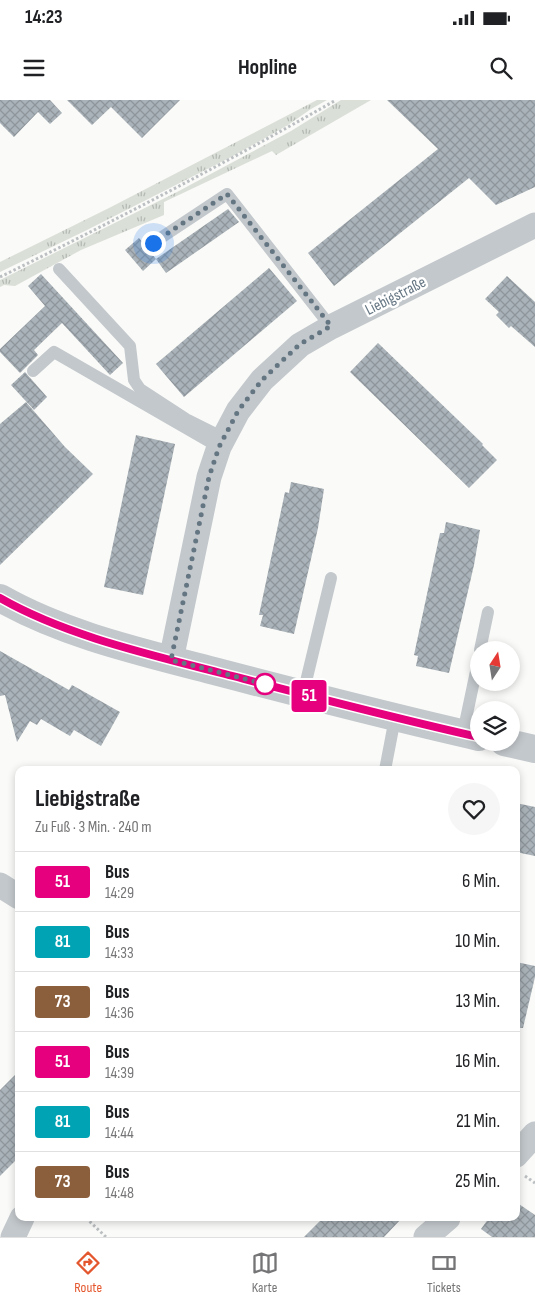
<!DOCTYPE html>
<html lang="de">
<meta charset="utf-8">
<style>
:root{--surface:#fff;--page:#f6f6f6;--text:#202124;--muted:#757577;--line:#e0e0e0;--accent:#e4572e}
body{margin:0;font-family:"Sofia Sans Condensed",sans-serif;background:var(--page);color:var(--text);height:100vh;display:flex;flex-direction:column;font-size:19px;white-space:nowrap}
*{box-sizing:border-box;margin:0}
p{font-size:16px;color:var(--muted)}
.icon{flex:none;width:28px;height:28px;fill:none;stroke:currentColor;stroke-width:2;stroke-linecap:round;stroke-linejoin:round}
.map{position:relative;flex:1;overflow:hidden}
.side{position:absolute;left:15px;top:666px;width:505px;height:455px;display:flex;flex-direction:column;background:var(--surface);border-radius:10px;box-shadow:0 2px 8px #0003}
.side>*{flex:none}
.badge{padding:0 10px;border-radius:4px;font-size:18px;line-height:32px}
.needle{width:32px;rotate:12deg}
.controls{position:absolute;left:470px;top:541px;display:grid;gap:10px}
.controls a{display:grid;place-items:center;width:50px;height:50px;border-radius:50%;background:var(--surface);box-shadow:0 2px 8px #0003;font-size:25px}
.you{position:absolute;width:25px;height:25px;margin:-12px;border:4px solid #fff;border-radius:50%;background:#1a73e8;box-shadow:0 0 0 8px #1a73e833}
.map>.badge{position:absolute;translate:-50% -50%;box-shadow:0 0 0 2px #fff}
.round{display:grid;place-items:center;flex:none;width:52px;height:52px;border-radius:26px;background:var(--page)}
.headline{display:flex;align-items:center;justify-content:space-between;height:85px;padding:0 20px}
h1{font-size:24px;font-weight:700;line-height:38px}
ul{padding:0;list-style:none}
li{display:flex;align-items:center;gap:15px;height:60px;padding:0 20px;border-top:1px solid var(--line)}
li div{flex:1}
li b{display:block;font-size:19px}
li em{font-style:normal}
li .badge{min-width:55px;font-weight:700;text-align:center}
.status{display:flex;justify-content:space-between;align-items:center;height:35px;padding:0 25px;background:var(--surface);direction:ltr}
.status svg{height:14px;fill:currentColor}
header{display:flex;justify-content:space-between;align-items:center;height:65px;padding:0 20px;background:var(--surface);font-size:22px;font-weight:700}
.menu{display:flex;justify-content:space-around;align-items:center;height:70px;border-top:1px solid var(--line);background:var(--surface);font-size:14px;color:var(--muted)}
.menu a{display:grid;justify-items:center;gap:2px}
.menu .selected{color:var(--accent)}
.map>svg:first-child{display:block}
</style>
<div class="status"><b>14:23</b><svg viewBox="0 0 49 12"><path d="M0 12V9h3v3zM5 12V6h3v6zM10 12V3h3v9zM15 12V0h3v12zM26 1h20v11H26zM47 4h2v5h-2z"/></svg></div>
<header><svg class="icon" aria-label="menu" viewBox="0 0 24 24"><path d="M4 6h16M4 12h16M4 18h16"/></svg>Hopline<svg class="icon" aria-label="search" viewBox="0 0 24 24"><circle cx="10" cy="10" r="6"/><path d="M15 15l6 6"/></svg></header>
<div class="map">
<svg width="535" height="1137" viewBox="0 0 535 1137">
<defs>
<pattern id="grass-tufts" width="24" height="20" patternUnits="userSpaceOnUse" patternTransform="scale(1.25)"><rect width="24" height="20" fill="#dadfd7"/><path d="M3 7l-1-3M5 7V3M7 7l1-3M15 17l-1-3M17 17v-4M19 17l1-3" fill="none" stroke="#b4b9b4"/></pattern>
<pattern id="building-cross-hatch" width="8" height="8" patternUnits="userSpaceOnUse" patternTransform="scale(1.25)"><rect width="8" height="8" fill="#aab3b9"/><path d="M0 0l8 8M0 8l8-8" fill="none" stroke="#8e969c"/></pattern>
</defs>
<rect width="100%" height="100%" fill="#fafaf8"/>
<!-- grass -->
<g fill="url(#grass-tufts)">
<polygon points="317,0 327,0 311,9 288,25 233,56 85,131 0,172 0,162 111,107"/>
<polygon points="341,0 371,0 276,55 272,51 164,102 164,115 81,150 15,186 4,185 0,187 0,180 177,92 291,31"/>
</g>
<!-- building -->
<g fill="url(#building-cross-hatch)">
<polygon points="0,0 50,0 62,13 50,24 38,12 14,37 0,23"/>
<polygon points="67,0 180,0 142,38 111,7 92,25"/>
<polygon points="387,0 535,0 535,87 496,105 469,78 334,186 308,153 438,49"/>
<polygon points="228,109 239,122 166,173 156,159"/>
<polygon points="139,138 156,159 143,171 125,150"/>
<polygon points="269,168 297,201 184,297 156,264"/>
<polygon points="41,174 123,263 110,275 62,223 34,250 38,255 20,273 0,252 0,249 45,206 28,186"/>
<polygon points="507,176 535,202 535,247 511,226 509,228 496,215 499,212 485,199"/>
<polygon points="378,243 483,344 482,345 497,360 469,388 350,272"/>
<polygon points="25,272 47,297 34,310 11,285"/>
<polygon points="26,302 65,347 93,374 0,465 0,324"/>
<polygon points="136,335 175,344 143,495 104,487"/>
<polygon points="291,382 324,389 318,428 294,534 260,526 263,515 259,515 285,392 289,393"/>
<polygon points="446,422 480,430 474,465 449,573 416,566 418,556 414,555 440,433 444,433"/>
<polygon points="0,551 69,590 72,585 120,612 101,646 74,630 70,636 41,619 37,625 30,621 17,642 5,595 0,596"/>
<polygon points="516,703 535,707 535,756 516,752"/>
<polygon points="516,862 535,866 535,877 523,928 516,928"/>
<polygon points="19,971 19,1057 0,1076 0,990"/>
<polygon points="516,1102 535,1115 535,1137 492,1137 481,1129 489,1118 516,1118"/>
<polygon points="323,1118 402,1118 384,1137 304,1137"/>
</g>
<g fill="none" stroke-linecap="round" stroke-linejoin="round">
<!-- path -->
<g stroke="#bbbfc2" stroke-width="3" stroke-dasharray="2.5 2.5" stroke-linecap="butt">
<path d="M0,177C114,121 226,63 336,0"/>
<polyline points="525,1076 535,1083"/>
<polyline points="86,1118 106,1137"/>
</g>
<!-- service -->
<g stroke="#c3c8cc" stroke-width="12">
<polyline points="153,143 227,94 331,227"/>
<polyline points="59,169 130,246 134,280 140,289 186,319 224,338"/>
<polyline points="33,271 54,252 219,347"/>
<polyline points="480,550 488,512"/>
<polyline points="303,594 331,478"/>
<polyline points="463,633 479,557"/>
<polyline points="385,670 395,618"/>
</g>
<!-- minor -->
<g stroke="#c3c8cc" stroke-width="25">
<polyline points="171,560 209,377 219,347 238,311 262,280 300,245 331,227 535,125"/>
<polyline points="0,785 19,797"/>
<polyline points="516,1055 535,1034"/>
<polyline points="13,1137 22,1118"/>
<polyline points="426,1137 448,1118"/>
</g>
<!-- tertiary -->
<g stroke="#c3c8cc" stroke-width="28">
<path d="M0,498C65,535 142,552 214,571C302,594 390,617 479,637"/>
<polyline points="504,642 535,649"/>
</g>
</g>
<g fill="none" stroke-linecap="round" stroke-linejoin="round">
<defs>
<path id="line" d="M0,498C66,536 152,555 225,574C310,596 394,618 479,637"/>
</defs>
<!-- line casing -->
<use href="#line" stroke="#fff" stroke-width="11"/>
<!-- line -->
<use href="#line" stroke="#e6007e" stroke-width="8"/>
<!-- walk -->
<polyline stroke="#657683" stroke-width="5" stroke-dasharray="0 9" points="153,143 227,94 331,226 300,244 262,280 238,311 219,347 209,377 171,560 265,584"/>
</g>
<!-- markers -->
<circle fill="#fff" stroke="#e6007e" stroke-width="2.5" cx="265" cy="584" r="10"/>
<g text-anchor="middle" stroke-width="5" stroke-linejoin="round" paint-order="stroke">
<!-- street labels -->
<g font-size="16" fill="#657683" stroke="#fff">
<text transform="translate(395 195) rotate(-27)" y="6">Liebigstraße</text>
</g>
</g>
</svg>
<div class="controls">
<a><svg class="needle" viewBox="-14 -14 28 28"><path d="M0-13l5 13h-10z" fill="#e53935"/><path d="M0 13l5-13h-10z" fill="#757577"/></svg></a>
<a><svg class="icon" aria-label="layers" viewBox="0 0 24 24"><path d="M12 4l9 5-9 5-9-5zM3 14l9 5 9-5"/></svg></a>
</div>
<div class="you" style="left:153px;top:143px"></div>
<b class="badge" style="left:309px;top:596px;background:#e6007e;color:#fff">51</b>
<section class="side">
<div class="headline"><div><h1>Liebigstraße</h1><p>Zu Fuß · 3 Min. · 240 m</p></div><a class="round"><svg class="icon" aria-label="heart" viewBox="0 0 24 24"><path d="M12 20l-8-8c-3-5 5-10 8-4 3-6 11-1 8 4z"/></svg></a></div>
<ul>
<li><span class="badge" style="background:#e6007e;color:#fff">51</span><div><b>Bus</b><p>14:29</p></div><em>6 Min.</em></li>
<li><span class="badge" style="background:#00a3b4;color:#fff">81</span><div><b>Bus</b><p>14:33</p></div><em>10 Min.</em></li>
<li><span class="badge" style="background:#8b5e3c;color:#fff">73</span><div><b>Bus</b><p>14:36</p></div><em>13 Min.</em></li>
<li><span class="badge" style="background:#e6007e;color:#fff">51</span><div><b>Bus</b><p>14:39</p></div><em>16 Min.</em></li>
<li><span class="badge" style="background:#00a3b4;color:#fff">81</span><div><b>Bus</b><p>14:44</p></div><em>21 Min.</em></li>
<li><span class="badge" style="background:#8b5e3c;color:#fff">73</span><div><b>Bus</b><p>14:48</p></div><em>25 Min.</em></li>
</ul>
</section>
</div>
<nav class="menu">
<a class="selected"><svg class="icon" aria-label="directions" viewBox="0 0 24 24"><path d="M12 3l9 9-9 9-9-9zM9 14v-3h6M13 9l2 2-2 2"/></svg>Route</a>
<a><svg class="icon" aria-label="map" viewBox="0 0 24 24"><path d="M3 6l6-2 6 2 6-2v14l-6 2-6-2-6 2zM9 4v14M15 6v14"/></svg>Karte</a>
<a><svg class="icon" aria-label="tickets" viewBox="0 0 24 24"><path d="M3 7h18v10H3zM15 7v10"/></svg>Tickets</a>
</nav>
